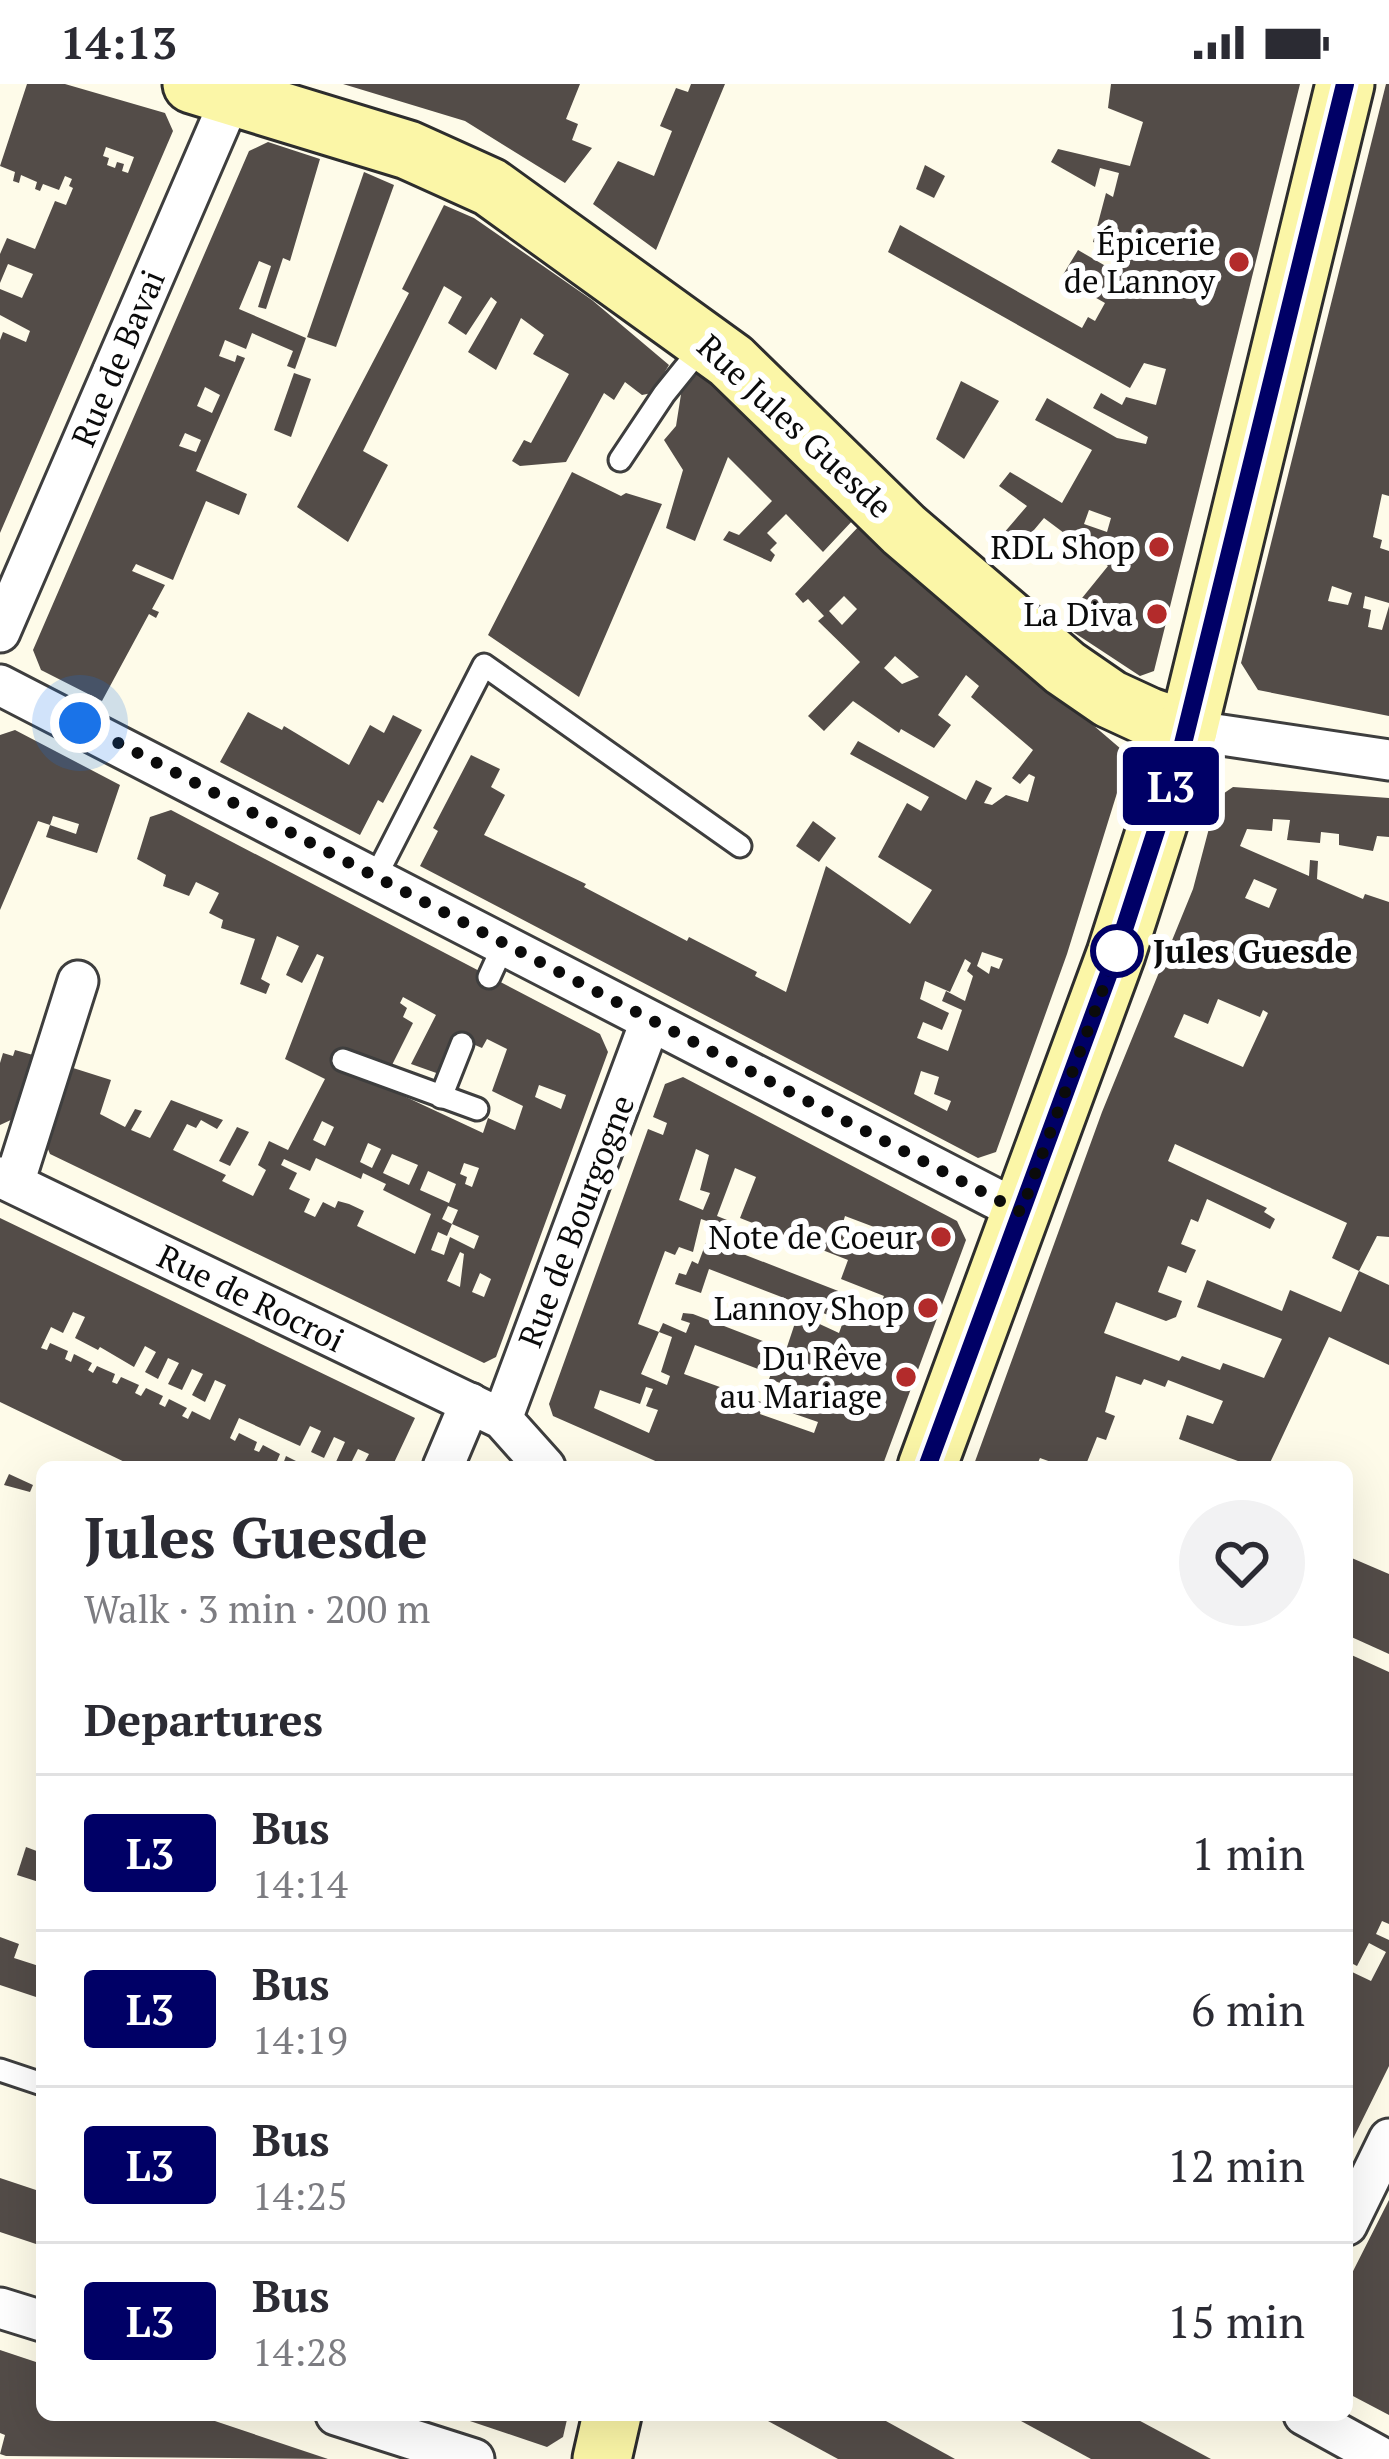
<!DOCTYPE html>
<meta charset="utf-8">
<style>
:root{--surface:#fff;--page:#f2f2f3;--text:#2b2b33;--muted:#7c7c81;--line:#e1e1e2}
body{margin:0;font-family:"PT Serif",serif;background:var(--page);color:var(--text);height:100vh;display:flex;flex-direction:column;font-size:45px;white-space:nowrap}
*{box-sizing:border-box;margin:0}
p{font-size:39px;color:var(--muted)}
.icon{flex:none;width:66px;height:66px;fill:none;stroke:currentColor;stroke-width:2;stroke-linecap:round;stroke-linejoin:round}
.map{position:relative;flex:1;overflow:hidden}
.sheet{position:absolute;left:36px;top:1377px;width:1317px;height:960px;display:flex;flex-direction:column;background:var(--surface);border-radius:18px;box-shadow:0 12px 48px #0002}
.sheet>*{flex:none}
.badge{padding:0 24px;border-radius:9px;font-size:42px;line-height:78px}
.you{position:absolute;width:60px;height:60px;margin:-30px;border:9px solid #fff;border-radius:50%;background:#1a73e8;box-shadow:0 0 0 18px #1a73e833}
.map>.badge{position:absolute;translate:-50% -50%;box-shadow:0 0 0 6px #fff}
h2{padding:0 48px;font-size:45px;line-height:108px}
.round{display:grid;place-items:center;flex:none;width:126px;height:126px;border-radius:63px;background:var(--page)}
.head{display:flex;align-items:center;justify-content:space-between;height:204px;padding:0 48px}
h1{font-size:57px;font-weight:700;line-height:90px}
ul{padding:0;list-style:none}
li{display:flex;align-items:center;gap:36px;height:156px;padding:0 48px;border-top:3px solid var(--line)}
li div{flex:1}
li b{display:block;font-size:45px}
li em{font-style:normal}
li .badge{min-width:132px;font-weight:700;text-align:center}
.status{display:flex;justify-content:space-between;align-items:center;height:84px;padding:0 60px;background:var(--surface);direction:ltr}
.status svg{height:33px;fill:currentColor}
.map>svg:first-child{display:block}
</style>
<div class="status"><b>14:13</b><svg viewBox="0 0 49 12"><path d="M0 12V9h3v3zM5 12V6h3v6zM10 12V3h3v9zM15 12V0h3v12zM26 1h20v11H26zM47 4h2v5h-2z"/></svg></div>
<div class="map">
<svg width="1389" height="2375" viewBox="0 0 1389 2375">
<rect width="100%" height="100%" fill="#fefbe9"/>
<!-- building -->
<g fill="#534c48" fill-rule="evenodd">
<path d="M27,0H65L165,29L173,47L0,449V256L3,248L26,258L30,247L0,231V205L22,214L33,190L8,180L0,199V170L7,154L35,165L55,117L66,121L73,104L69,102L72,95L65,92L59,106L43,100L40,107L35,105L37,98L21,91L19,99L13,97L15,88L0,82ZM106,63L134,73L128,89L122,87L124,80L117,78L115,84L107,81L109,74L103,72Z"/>
<polygon points="343,0 580,0 566,35 578,40 572,56 592,64 565,99 465,37"/>
<polygon points="691,0 725,0 656,166 593,120 618,77 654,92 672,47 660,42 676,4 688,8"/>
<path d="M1111,0H1300L1154,587L1140,592L1061,540L1108,482L1044,434L1013,471L997,457L1027,422L999,402L1010,388L1062,419L1092,366L1035,336L1047,314L1117,354L1146,360L1148,353L1093,324L1101,309L1122,321L1126,313L1156,321L1166,285L1144,279L1130,304L888,168L900,141L1082,244L1088,233L1095,237L1105,219L1061,194L1078,166L1116,188L1122,167L1093,158L1106,109L1113,113L1119,89L1100,84L1095,103L1051,78L1058,65L1130,82L1143,38L1108,24ZM1089,426L1111,434L1107,448L1084,440Z"/>
<path d="M1386,0H1389V412L1382,410L1373,453L1382,456L1380,464L1389,467V519L1365,512L1363,524L1371,526L1368,543L1382,546L1389,522V632L1258,606L1241,579ZM1332,502L1352,509L1348,521L1328,517Z"/>
<path d="M268,58L320,75L290,177L283,174L266,225L258,223L271,182L259,177L239,225L306,254L295,285L287,282L293,267L252,249L246,265L225,256L219,272L235,278L237,271L245,274L196,387L247,410L239,431L206,417L173,496L136,480L132,487L165,501L152,525L159,528L156,534L149,530L102,617L41,586L33,566L249,67ZM205,303L220,311L212,329L197,322ZM185,349L201,356L196,368L179,362Z"/>
<polygon points="925,81 945,92 934,114 916,105"/>
<polygon points="364,88 394,101 336,263 307,253"/>
<polygon points="444,121 474,134 592,216 669,281 652,309 642,311 625,298 614,316 604,309 566,378 520,382 512,377 524,356 531,359 569,290 533,270 544,251 521,234 496,286 468,268 497,218 491,213 466,251 448,239 462,213 444,202 363,367 388,381 348,458 297,423 409,209 402,205"/>
<polygon points="702,281 854,435 823,468 786,430 767,449 777,459 770,466 775,471 771,478 723,456 729,447 739,451 772,417 728,373 695,457 666,444 683,386 664,356 676,342 682,304"/>
<polygon points="294,289 311,295 291,353 274,346"/>
<polygon points="961,297 999,317 964,375 936,355"/>
<polygon points="572,388 621,412 626,409 662,420 579,613 488,551"/>
<path d="M860,441L1121,665L1126,680L1067,870L996,1068L978,1074L420,782L438,747L433,744L471,671L500,685L491,703L505,711L484,751L586,800L584,803L687,857L689,853L757,888L755,892L786,908L826,782L910,840L932,806L878,773L907,719L921,727L929,713L850,670L858,657L966,716L976,696L992,704L984,719L992,721L1006,711L1028,718L1035,693L1029,690L1020,700L1012,694L1033,666L971,613L979,602L966,591L938,631L951,641L934,664L901,645L899,649L853,617L824,647L808,632L860,578L818,537L824,532L808,515L803,519L795,510ZM844,512L857,525L842,541L829,527ZM895,572L919,593L902,600L884,584ZM982,868L1003,875L999,885L991,882L989,890L977,882ZM965,875L971,879L967,887L973,892L965,917L946,907L942,917L962,926L948,967L917,954L923,938L942,946L949,929L920,915L925,897L950,908ZM921,987L939,993L934,1010L951,1017L947,1027L914,1010Z"/>
<polygon points="248,628 282,646 284,642 349,681 370,641 384,649 393,631 422,646 383,719 378,716 360,751 220,678"/>
<polygon points="15,646 120,701 97,769 46,753 50,741 76,750 79,740 53,732 50,741 38,737 0,826 0,651"/>
<path d="M1233,703L1389,714V753L1377,752L1373,767L1339,761V750L1321,748L1320,759L1287,756L1290,736L1273,735L1272,747L1247,745L1240,762L1309,792L1310,776L1318,777L1317,795L1363,815L1365,810L1389,818V1153L1377,1152L1359,1187L1332,1174L1347,1139L1175,1060L1168,1077L1267,1124L1264,1128L1275,1135L1270,1145L1207,1115L1198,1138L1191,1135L1181,1160L1196,1166L1186,1189L1168,1182L1158,1208L1182,1217L1176,1233L1166,1237L1116,1218L1104,1249L1179,1277L1182,1272L1220,1286L1223,1279L1264,1294L1282,1255L1197,1223L1207,1196L1282,1227L1290,1206L1341,1228L1359,1187L1389,1201V1281L1329,1253L1268,1383H1254L1179,1355L1187,1331L1213,1340L1223,1317L1168,1296L1165,1303L1144,1295L1141,1301L1116,1292L1105,1328L1115,1332L1106,1356L1097,1353L1085,1383H1065L1040,1374L1036,1383H973L1102,1028L1193,805L1217,714ZM1254,795L1277,805L1269,824L1245,814ZM1218,915L1260,933L1263,926L1268,929L1243,983L1174,953L1184,930L1208,940Z"/>
<path d="M171,726L600,950L608,968L496,1273L484,1279L50,1070L45,1058L70,983L111,996L100,1030L125,1043L135,1025L142,1027L131,1046L150,1054L171,1016L223,1036L217,1045L201,1036L196,1044L187,1040L173,1066L226,1091L222,1097L253,1112L266,1086L258,1081L269,1057L288,1066L325,995L285,975L324,873L317,870L302,899L286,891L299,862L277,852L261,895L270,900L266,910L240,900L255,855L221,844L223,836L209,829L219,809L196,798L189,812L163,802L166,791L137,775L150,733ZM403,913L436,931L411,980L442,991L468,958L482,964L487,955L507,965L492,1007L523,1022L515,1046L488,1034L483,1049L333,979L340,966L389,987L413,939L403,933L407,924L400,919ZM539,1001L566,1011L561,1025L535,1013ZM322,1037L334,1043L325,1062L313,1056ZM368,1059L381,1065L372,1084L360,1078ZM392,1070L418,1081L409,1101L383,1089ZM316,1074L361,1095L363,1089L386,1100L383,1106L431,1130L415,1170L357,1142L364,1127L349,1120L338,1117L335,1124L323,1118L315,1133L304,1128L310,1115L289,1105L297,1089L281,1081L284,1075L310,1087ZM464,1079L479,1084L472,1103L465,1100L467,1093L460,1090ZM428,1087L456,1100L449,1119L420,1106ZM448,1122L458,1126L452,1140L479,1152L474,1165L450,1153L444,1171L431,1166L438,1148L447,1152L452,1140L442,1135ZM460,1168L464,1170L460,1203L447,1197ZM480,1189L491,1195L484,1213L472,1208Z"/>
<polygon points="813,737 836,754 819,778 796,762"/>
<polygon points="15,966 33,971 13,1035 0,1041 0,979 3,969 13,972"/>
<path d="M683,993L957,1137L966,1156L882,1383H669L553,1332L549,1320L648,1045L663,1051L667,1039L653,1033L665,1000ZM696,1065L709,1071L700,1106L710,1109L703,1126L679,1116ZM735,1084L756,1093L740,1134L791,1154L799,1135L809,1141L802,1158L848,1176L841,1195L884,1212L879,1223L860,1216L855,1229L847,1227L839,1249L798,1230L786,1266L693,1230L683,1229L681,1236L690,1239L686,1249L663,1239L659,1248L638,1240L665,1167L675,1171L679,1163L693,1168L701,1135L724,1143L727,1136L717,1132ZM845,1132L882,1146L876,1162L840,1149ZM659,1248L672,1253L661,1288L670,1292L667,1301L641,1290ZM695,1261L771,1290L769,1295L797,1305L789,1328L818,1338L814,1349L760,1330L764,1319L684,1290ZM646,1303L653,1305L646,1322L658,1326L649,1349L594,1324L600,1306L640,1320Z"/>
<polygon points="237,1043 249,1048 230,1082 219,1077"/>
<path d="M0,1134L415,1334L392,1383H362L369,1370L358,1365L349,1383H342L335,1380L345,1358L334,1353L324,1374L311,1368L321,1347L310,1342L300,1362L239,1334L230,1354L235,1357L239,1349L257,1358L254,1366L259,1368L263,1361L280,1370L277,1377L283,1380L286,1372L308,1383H135L0,1318ZM73,1228L85,1233L75,1254L98,1266L100,1263L134,1283L145,1262L156,1268L145,1288L158,1295L168,1274L179,1279L168,1300L182,1306L192,1285L203,1290L192,1311L205,1318L215,1296L226,1301L210,1336L192,1327L188,1335L182,1332L187,1324L169,1315L165,1323L159,1320L163,1312L146,1304L141,1312L135,1309L139,1301L121,1293L117,1300L112,1298L115,1290L97,1282L93,1289L88,1286L92,1279L74,1270L71,1278L65,1275L68,1267L50,1259L47,1266L41,1264L51,1243L63,1249Z"/>
<polygon points="707,1156 846,1210 836,1234 709,1185 701,1209 675,1200 679,1189 686,1191 692,1177 698,1180"/>
<polygon points="9,1390 33,1401 30,1408 4,1401"/>
<polygon points="1347,1472 1389,1490 1389,1570 1347,1551"/>
<polygon points="1347,1569 1389,1588 1389,1840 1382,1837 1376,1850 1389,1856 1389,1982 1347,2067 1347,1892 1350,1887 1371,1897 1386,1868 1369,1859 1357,1882 1347,1877"/>
<polygon points="26,1763 42,1769 42,1799 17,1791"/>
<polygon points="0,1853 19,1860 14,1874 42,1883 42,1915 0,1901"/>
<polygon points="0,2094 42,2108 42,2162 0,2148"/>
<polygon points="1389,2116 1389,2331 1351,2311 1347,2318 1347,2199"/>
<polygon points="0,2266 42,2280 42,2331 197,2331 328,2375 6,2372 0,2370 5,2351 0,2349"/>
<polygon points="452,2331 568,2331 563,2353 547,2363"/>
<polygon points="757,2331 875,2331 955,2375 838,2375"/>
<polygon points="1024,2331 1129,2331 1211,2375 1091,2375 1021,2337"/>
</g>
<g fill="none" stroke-linecap="round" stroke-linejoin="round">
<defs>
<g id="lane">
<polyline points="620,376 664,310 706,258"/>
<polyline points="376,792 484,581 740,762"/>
<polyline points="489,893 504,860"/>
<polyline points="343,976 477,1025"/>
<polyline points="441,1013 462,960"/>
<polyline points="0,1986 42,2000"/>
</g>
<g id="street">
<polyline points="0,548 237,0"/>
<polyline points="0,601 1021,1128"/>
<polyline points="1188,646 1389,676"/>
<polyline points="0,1093 502,1335 545,1383"/>
<polyline points="14,1099 78,897"/>
<polyline points="502,1335 650,938"/>
<polyline points="443,1383 470,1319"/>
<polyline points="1347,2141 1389,2055"/>
<polyline points="0,2224 42,2237"/>
<polyline points="336,2331 474,2375"/>
<polyline points="1304,2331 1384,2375"/>
</g>
<g id="secondary">
<polyline points="192,0 408,66 490,103 731,277 904,446 1065,584 1110,615 1149,633 1188,646"/>
<polyline points="927,1383 1116,870 1188,646 1345,0"/>
<polyline points="602,2375 612,2331"/>
</g>
</defs>
<!-- lane casing -->
<use href="#lane" stroke="#3e3e3e" stroke-width="27"/>
<!-- street casing -->
<use href="#street" stroke="#3e3e3e" stroke-width="45"/>
<!-- secondary casing -->
<use href="#secondary" stroke="#2d2d2d" stroke-width="63"/>
<!-- lane -->
<use href="#lane" stroke="#fff" stroke-width="21"/>
<!-- street -->
<use href="#street" stroke="#fff" stroke-width="39"/>
<!-- secondary -->
<use href="#secondary" stroke="#fbf6a7" stroke-width="57"/>
</g>
<g fill="none" stroke-linecap="round" stroke-linejoin="round">
<defs>
<polyline id="line" points="927,1383 1116,870 1179,676 1345,0"/>
</defs>
<!-- line casing -->
<use href="#line" stroke="#fff" stroke-width="27"/>
<!-- line -->
<use href="#line" stroke="#006" stroke-width="18"/>
<!-- walk -->
<polyline stroke="#0b0b0b" stroke-width="12" stroke-dasharray="0 21.6" points="80,639 1021,1128 1117,867"/>
</g>
<!-- markers -->
<g fill="#b32b2b" stroke="#fff" stroke-width="4.5">
<circle cx="1239" cy="178" r="12"/>
<circle cx="1159" cy="463" r="12"/>
<circle cx="1157" cy="530" r="12"/>
<circle cx="941" cy="1153" r="12"/>
<circle cx="928" cy="1224" r="12"/>
<circle cx="906" cy="1293" r="12"/>
</g>
<circle fill="#fff" stroke="#006" stroke-width="6" cx="1117" cy="867" r="24"/>
<g text-anchor="middle" stroke-width="12" stroke-linejoin="round" paint-order="stroke">
<!-- poi labels -->
<g font-size="33" fill="#0b0b0b" stroke="#fff" text-anchor="end">
<text x="1215" y="171">Épicerie<tspan x="1215" dy="38">de Lannoy</tspan></text>
<text x="1135" y="475">RDL Shop</text>
<text x="1133" y="542">La Diva</text>
<text x="917" y="1165">Note de Coeur</text>
<text x="904" y="1236">Lannoy Shop</text>
<text x="882" y="1286">Du Rêve<tspan x="882" dy="38">au Mariage</tspan></text>
</g>
<!-- street labels -->
<g font-size="33" fill="#0b0b0b" stroke="#fff">
<text transform="translate(118 274) rotate(-67)" y="12">Rue de Bavai</text>
<text transform="translate(795 342) rotate(43)" y="12">Rue Jules Guesde</text>
<text transform="translate(576 1137) rotate(-69)" y="12">Rue de Bourgogne</text>
<text transform="translate(251 1214) rotate(26)" y="12">Rue de Rocroi</text>
</g>
<!-- stop labels -->
<g font-size="33" font-weight="bold" fill="#0b0b0b" stroke="#fff" text-anchor="start">
<text x="1153" y="879">Jules Guesde</text>
</g>
</g>
</svg>
<div class="you" style="left:80px;top:639px"></div>
<b class="badge" style="left:1171px;top:702px;background:#006;color:#fff">L3</b>
<section class="sheet">
<div class="head"><div><h1>Jules Guesde</h1><p>Walk · 3 min · 200 m</p></div><a class="round"><svg class="icon" aria-label="heart" viewBox="0 0 24 24"><path d="M12 20l-8-8c-3-5 5-10 8-4 3-6 11-1 8 4z"/></svg></a></div>
<h2>Departures</h2>
<ul>
<li><span class="badge" style="background:#006;color:#fff">L3</span><div><b>Bus</b><p>14:14</p></div><em>1 min</em></li>
<li><span class="badge" style="background:#006;color:#fff">L3</span><div><b>Bus</b><p>14:19</p></div><em>6 min</em></li>
<li><span class="badge" style="background:#006;color:#fff">L3</span><div><b>Bus</b><p>14:25</p></div><em>12 min</em></li>
<li><span class="badge" style="background:#006;color:#fff">L3</span><div><b>Bus</b><p>14:28</p></div><em>15 min</em></li>
</ul>
</section>
</div>
